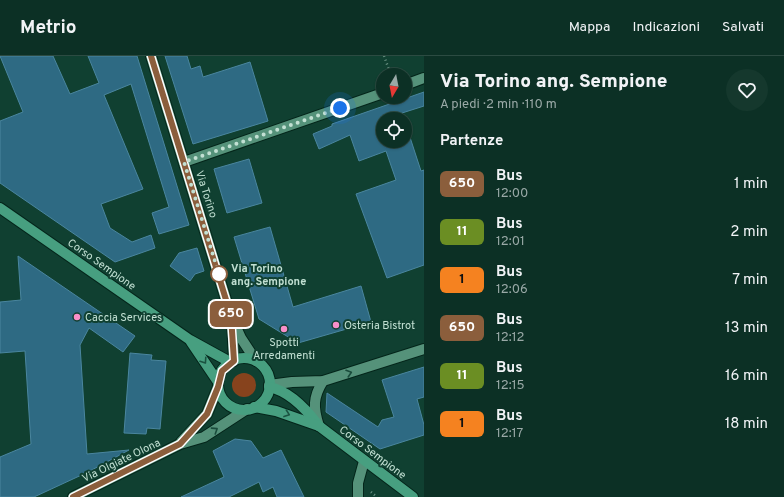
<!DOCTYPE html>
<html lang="it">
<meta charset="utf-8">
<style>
:root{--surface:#0c3025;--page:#15382d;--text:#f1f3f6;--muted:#9aa9a7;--line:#2c4b42}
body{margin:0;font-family:Overpass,sans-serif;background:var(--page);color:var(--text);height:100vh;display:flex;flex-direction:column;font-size:15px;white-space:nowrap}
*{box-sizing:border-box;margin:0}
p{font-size:13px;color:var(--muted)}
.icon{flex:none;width:22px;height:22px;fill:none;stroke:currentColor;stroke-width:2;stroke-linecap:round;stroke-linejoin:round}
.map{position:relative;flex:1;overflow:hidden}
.drawer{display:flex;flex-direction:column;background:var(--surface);width:360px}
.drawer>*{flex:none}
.badge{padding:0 8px;border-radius:6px;font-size:14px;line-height:26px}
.needle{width:26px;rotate:190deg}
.fabs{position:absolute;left:376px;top:12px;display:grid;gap:8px}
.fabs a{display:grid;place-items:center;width:36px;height:36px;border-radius:50%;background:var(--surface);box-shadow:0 1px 3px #0004,0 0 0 1px var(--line);font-size:20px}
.you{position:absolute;width:20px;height:20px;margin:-10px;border:3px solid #fff;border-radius:50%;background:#1a73e8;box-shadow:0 0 0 6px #1a73e833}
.map>.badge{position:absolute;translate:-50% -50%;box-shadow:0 0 0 2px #fff}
h2{padding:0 16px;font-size:15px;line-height:36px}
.round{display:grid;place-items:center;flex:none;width:42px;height:42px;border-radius:21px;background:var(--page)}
.headline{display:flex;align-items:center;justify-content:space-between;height:68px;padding:0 16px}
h1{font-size:19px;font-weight:800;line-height:30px}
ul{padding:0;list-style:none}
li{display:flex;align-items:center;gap:12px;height:48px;padding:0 16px}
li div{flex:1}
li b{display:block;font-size:15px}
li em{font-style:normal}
li .badge{min-width:44px;font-weight:700;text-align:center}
header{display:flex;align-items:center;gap:24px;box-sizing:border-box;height:56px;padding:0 20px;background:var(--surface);border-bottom:1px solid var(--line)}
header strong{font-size:19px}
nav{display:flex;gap:22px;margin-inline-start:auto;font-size:14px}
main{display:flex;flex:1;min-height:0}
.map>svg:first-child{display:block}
</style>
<header>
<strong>Metrio</strong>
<nav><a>Mappa</a><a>Indicazioni</a><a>Salvati</a></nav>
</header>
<main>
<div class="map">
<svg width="424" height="441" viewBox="0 0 424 441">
<rect width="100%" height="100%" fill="#104031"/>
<!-- green -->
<circle fill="#87431d" cx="244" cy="329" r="12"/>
<!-- building -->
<g fill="#2e6a83" stroke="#4a869f">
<polygon points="0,0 53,0 70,38 99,27 88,0 137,0 189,169 159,178 152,157 169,151 131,28 104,39 143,133 101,148 110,172 132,186 151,179 155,192 115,206 0,127 0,65 23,56"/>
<polygon points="165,0 187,0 191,13 200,10 203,21 250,6 268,65 193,88"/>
<polygon points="424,36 424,50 402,57 404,63 383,63 383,85 405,85 405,66 421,115 424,114 424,209 387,222 356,138 396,124 386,95 359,105 350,79 319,93 313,78 332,70 332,68"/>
<polygon points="249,103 262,147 227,157 214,113"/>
<polygon points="270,171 293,251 361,230 371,266 298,287 259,263 234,181"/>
<polygon points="197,192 204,215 195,218 190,225 170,210 179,197"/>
<polygon points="18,200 135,280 123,296 89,272 80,289 87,398 129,394 88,416 34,441 0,441 0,401 31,388 25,295 0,297 0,246 21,244"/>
<polygon points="130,297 152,299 151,304 166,305 160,373 147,372 146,378 124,377"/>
<polygon points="424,311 424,341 417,343 424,369 424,379 380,393 326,356 327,337 378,371 382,364 394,361 382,324"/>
<polygon points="235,383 251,385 263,402 281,394 304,441 277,441 273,431 263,436 259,426 229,441 181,441 224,421 213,395"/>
</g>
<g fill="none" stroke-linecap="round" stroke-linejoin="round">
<defs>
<g id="street">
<polyline points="151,0 231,260 241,282 256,305"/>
<polyline points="405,29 424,22"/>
<polyline points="184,106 383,37"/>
<polyline points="232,266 234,305"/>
<polyline points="269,329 292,326 323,325 424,293"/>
<path d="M319,370C313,352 313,341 323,325"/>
<polyline points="358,441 358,427 364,405"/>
</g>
<g id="secondary">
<polyline points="181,386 207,358 218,331"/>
<polyline points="73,441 180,388 204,381 247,353"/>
</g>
<g id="primary">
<polyline points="0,152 190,284 230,306"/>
<polyline points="191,286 218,326"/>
<circle cx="244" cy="328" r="26"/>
<path d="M269,331C290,335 307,354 319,370L413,441"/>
<polyline points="254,351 276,355 319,370"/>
</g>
</defs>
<!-- street casing -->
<use href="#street" stroke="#04251a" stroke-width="12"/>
<!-- secondary casing -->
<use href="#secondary" stroke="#04251a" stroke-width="12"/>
<!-- primary casing -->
<use href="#primary" stroke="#04251a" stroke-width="12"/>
<!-- path -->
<g stroke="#6e9587" stroke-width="2.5" stroke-dasharray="1 3" stroke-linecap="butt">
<polyline points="384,0 391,19"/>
<polyline points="371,436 377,441"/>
</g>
<!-- street -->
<use href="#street" stroke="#55927a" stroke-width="10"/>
<!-- secondary -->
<use href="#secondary" stroke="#55927a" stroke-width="10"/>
<!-- primary -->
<use href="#primary" stroke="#479f80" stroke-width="10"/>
</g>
<!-- one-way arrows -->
<defs><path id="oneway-chevron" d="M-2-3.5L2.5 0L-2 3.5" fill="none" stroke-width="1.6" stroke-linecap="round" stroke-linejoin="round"/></defs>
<g stroke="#1b5341">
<use href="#oneway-chevron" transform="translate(204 305) rotate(56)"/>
<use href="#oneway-chevron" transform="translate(287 358) rotate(20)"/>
</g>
<g stroke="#1a4c3c">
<use href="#oneway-chevron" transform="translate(349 317) rotate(-18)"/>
<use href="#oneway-chevron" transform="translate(215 374) rotate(-33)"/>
</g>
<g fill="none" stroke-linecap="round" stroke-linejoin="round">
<defs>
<polyline id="line" points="73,441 180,388 207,358 218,331 222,315 234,305 231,260 151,0"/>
</defs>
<!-- line casing -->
<use href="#line" stroke="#fff" stroke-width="9"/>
<!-- line -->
<use href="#line" stroke="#8b5e3c" stroke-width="6"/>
<!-- walk -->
<polyline stroke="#c2e0d3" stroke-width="4" stroke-dasharray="0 7.2" points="219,218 184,106 340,52"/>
</g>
<!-- markers -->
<circle fill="#fff" stroke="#8b5e3c" stroke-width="2" cx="219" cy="218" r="8"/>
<g fill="#f98fc9" stroke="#104031" stroke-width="1.5">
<circle cx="77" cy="261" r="4"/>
<circle cx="336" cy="269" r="4"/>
<circle cx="284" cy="273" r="4"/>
</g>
<g text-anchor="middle" stroke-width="4" stroke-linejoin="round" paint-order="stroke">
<!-- street labels -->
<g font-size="11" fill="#c2e0d3" stroke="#104031">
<text transform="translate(207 138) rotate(72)" y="4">Via Torino</text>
<text transform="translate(102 208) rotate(35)" y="4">Corso Sempione</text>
<text transform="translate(373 396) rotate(37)" y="4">Corso Sempione</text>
<text transform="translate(121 404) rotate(-26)" y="4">Via Olgiate Olona</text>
</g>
<!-- stop labels -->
<g font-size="11" font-weight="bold" fill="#c2e0d3" stroke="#104031" text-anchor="start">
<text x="231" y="216">Via Torino<tspan x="231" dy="13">ang. Sempione</tspan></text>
</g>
<!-- poi labels -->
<g font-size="11" fill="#c2e0d3" stroke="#104031" text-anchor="start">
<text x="85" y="265">Caccia Services</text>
<text x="344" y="273">Osteria Bistrot</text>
<text x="284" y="290" text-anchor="middle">Spotti<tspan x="284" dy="13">Arredamenti</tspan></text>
</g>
</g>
</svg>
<div class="fabs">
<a><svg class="needle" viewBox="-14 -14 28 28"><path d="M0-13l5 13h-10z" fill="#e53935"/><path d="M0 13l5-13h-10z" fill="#9aa9a7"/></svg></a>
<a><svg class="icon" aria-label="locate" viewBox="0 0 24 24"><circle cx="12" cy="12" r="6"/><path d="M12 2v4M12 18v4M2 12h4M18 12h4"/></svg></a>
</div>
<div class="you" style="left:340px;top:52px"></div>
<b class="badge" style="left:231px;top:258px;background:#8b5e3c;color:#fff">650</b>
</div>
<section class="drawer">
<div class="headline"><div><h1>Via Torino ang. Sempione</h1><p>A piedi · 2 min · 110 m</p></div><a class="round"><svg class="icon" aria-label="heart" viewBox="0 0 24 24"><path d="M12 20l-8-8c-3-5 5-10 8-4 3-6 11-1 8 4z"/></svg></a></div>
<h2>Partenze</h2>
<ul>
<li><span class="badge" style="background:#8b5e3c;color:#fff">650</span><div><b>Bus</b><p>12:00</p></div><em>1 min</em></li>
<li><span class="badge" style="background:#6b8e23;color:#fff">11</span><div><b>Bus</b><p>12:01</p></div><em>2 min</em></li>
<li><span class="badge" style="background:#f58220;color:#111">1</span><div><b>Bus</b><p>12:06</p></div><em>7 min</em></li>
<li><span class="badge" style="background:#8b5e3c;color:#fff">650</span><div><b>Bus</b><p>12:12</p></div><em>13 min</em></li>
<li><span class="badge" style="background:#6b8e23;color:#fff">11</span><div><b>Bus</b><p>12:15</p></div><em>16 min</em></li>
<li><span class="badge" style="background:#f58220;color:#111">1</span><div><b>Bus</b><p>12:17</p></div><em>18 min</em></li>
</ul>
</section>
</main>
